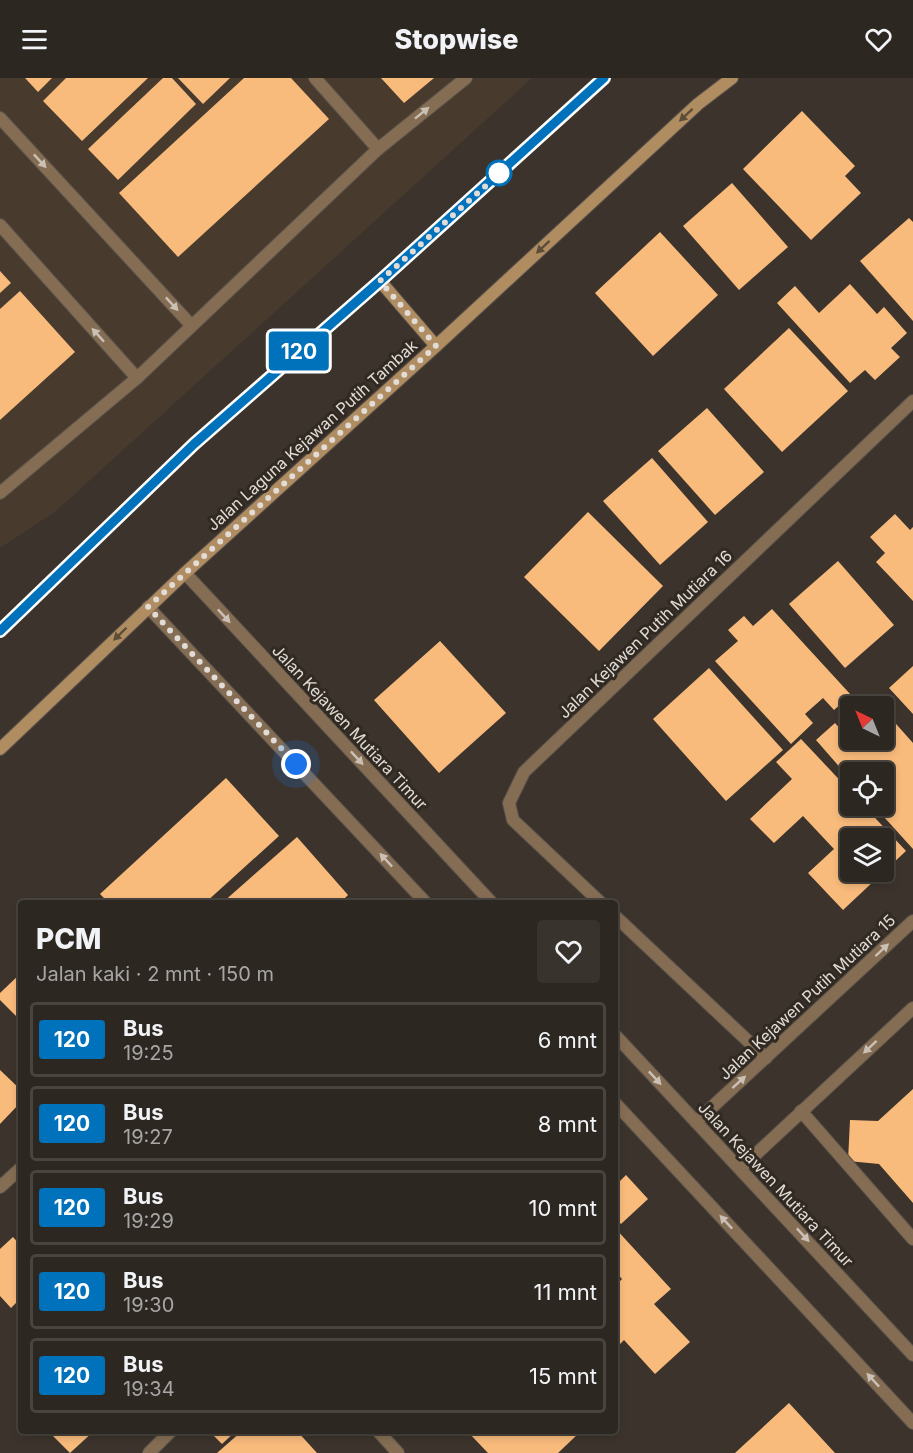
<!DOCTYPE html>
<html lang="id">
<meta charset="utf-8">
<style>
:root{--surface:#2d2721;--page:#39332e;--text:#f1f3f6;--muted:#a7a5a5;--line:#48443f}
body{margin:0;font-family:Inter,sans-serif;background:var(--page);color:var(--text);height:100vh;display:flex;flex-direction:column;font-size:22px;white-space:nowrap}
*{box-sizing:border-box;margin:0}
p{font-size:20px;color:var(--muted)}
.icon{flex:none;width:33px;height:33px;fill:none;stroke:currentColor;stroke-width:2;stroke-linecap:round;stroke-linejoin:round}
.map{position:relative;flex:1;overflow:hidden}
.details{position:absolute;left:18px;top:822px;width:600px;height:534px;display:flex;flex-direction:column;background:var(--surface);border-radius:6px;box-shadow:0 3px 9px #0003,0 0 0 2px var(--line)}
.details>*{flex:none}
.badge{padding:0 12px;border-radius:4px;font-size:21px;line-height:39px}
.needle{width:39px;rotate:317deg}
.fabs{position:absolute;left:840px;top:618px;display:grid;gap:12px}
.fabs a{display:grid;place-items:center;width:54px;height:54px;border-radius:6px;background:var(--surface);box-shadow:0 3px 9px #0003,0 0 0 2px var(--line);font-size:30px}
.you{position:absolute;width:30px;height:30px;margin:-15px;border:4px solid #fff;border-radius:50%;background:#1a73e8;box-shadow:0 0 0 9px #1a73e833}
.map>.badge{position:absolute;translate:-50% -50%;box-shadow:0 0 0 3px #fff}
.round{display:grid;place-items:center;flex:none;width:63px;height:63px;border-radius:6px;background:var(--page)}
.headline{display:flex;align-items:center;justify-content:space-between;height:102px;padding:0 18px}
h1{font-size:28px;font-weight:800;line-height:45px}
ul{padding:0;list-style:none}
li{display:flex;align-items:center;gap:18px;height:75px;margin:0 12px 9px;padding:0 6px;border:3px solid var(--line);border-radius:6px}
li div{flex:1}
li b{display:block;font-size:22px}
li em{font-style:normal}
li .badge{min-width:66px;font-weight:700;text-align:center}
header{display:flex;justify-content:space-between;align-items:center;height:78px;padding:0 18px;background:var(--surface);font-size:27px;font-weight:800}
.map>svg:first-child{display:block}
</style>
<header><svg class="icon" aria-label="menu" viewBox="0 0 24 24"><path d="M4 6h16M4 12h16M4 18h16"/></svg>Stopwise<svg class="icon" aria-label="heart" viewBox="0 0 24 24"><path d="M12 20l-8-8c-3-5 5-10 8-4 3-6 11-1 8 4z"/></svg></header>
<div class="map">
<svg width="913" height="1375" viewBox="0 0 913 1375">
<rect width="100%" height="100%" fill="#3c342c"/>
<!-- built -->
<polygon fill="#483b2e" points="0,0 532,0 56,433 0,470"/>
<!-- building -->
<g fill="#f9bb7c" fill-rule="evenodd">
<polygon points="25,0 52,0 38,14"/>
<polygon points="66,0 148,0 82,63 43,23"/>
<polygon points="163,0 172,0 196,26 118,102 88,71"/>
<polygon points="178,0 230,0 203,26"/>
<polygon points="244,0 291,0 329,41 178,179 119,115"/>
<polygon points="381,0 434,0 404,25"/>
<polygon points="802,33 855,88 845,98 861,115 811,162 743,91"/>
<polygon points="732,105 788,169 739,212 683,148"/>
<polygon points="909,140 913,144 913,243 860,183"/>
<polygon points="660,154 718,217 653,278 595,215"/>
<polygon points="0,193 11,205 0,215"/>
<polygon points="850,206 877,236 884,229 907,255 891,270 900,279 875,302 865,292 850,305 777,225 795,208 819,235"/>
<polygon points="20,213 75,274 0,342 0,231"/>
<polygon points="789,250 848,313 782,374 724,311"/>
<polygon points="707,330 764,394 715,437 658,373"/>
<polygon points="652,380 708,444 660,487 603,423"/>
<polygon points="588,434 663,508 599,573 524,499"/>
<polygon points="895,436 910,452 913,449 913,523 876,484 885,475 870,459"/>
<polygon points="838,483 894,547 845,590 789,526"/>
<polygon points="772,531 851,617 834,632 823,620 805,636 813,645 791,666 715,583 738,563 728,552 744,538 753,548"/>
<polygon points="440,563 506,635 439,695 374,622"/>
<polygon points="913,588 913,636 889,610"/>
<polygon points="709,590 783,672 726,723 653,641"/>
<polygon points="889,638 913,665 913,771 874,728 884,728 884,694 850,694 850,701 816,662 835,645 856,668 863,662 884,662 884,643"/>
<path d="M801,661L850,713V728H864L906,773L843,832L808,795L834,771L803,738L774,765L750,741L792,701L776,684ZM850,760H884V794H850Z"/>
<polygon points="226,700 279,758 205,825 109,825 100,816"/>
<polygon points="297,759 348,817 340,825 222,825"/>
<polygon points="21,895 21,943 0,922 0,915"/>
<polygon points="0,992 21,1012 21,1024 0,1046"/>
<polygon points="913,1011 913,1125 879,1086 848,1083 850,1042 878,1043"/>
<polygon points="626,1097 648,1121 621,1146 615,1140 615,1108"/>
<polygon points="615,1150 671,1211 654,1226 690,1264 655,1296 624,1262 615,1271 615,1208 622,1201 615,1193"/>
<polygon points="13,1159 21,1168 21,1220 11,1230 0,1218 0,1171"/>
<polygon points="789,1325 835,1375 735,1375"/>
<polygon points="48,1353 94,1353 70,1375"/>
<polygon points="209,1353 236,1353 222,1366"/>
<polygon points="242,1353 297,1353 317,1375 217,1375"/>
<polygon points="467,1353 576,1353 578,1356 558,1375 488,1375"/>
</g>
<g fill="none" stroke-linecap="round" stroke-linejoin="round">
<defs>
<g id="lane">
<polyline points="315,0 378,71"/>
<polyline points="0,40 191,247"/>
<polyline points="0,147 137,300"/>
<polyline points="0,415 137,300 378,71 466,0"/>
</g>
<g id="street">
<polyline points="185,495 492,825"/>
<polyline points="148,529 426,825"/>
<polyline points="601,825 513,742 509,725 524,694 913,323"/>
<polyline points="615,838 766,980"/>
<polyline points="615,957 913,1277"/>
<polyline points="615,1025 913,1345"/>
<polyline points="801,1033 913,1161"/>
<polyline points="696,1044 913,843"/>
<polyline points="741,1090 913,930"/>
<polyline points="0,1109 21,1090"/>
<polyline points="378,1353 398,1375"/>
<polyline points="149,1375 171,1353"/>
</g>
<g id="secondary">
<polyline points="380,203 436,268"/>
<polyline points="0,553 194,366 380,203 604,0"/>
<polyline points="0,671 185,495 436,268 698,26 732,0"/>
</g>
</defs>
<!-- lane casing -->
<use href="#lane" stroke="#5a524b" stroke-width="14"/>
<!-- street casing -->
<use href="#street" stroke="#5a524b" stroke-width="14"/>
<!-- secondary casing -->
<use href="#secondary" stroke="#5a524b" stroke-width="14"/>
<!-- lane -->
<use href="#lane" stroke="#846d53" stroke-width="12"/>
<!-- street -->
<use href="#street" stroke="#846d53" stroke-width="12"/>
<!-- secondary -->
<use href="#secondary" stroke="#b08c61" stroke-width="12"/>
</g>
<!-- one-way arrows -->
<defs><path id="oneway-solid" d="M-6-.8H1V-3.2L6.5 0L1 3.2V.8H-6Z" transform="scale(1.5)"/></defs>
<g fill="#cac0b6">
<use href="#oneway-solid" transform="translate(422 35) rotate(-39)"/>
<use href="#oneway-solid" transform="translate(40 83) rotate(47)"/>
<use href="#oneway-solid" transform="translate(172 226) rotate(47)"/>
<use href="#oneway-solid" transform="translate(98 257) rotate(-132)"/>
<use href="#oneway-solid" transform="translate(224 538) rotate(47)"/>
<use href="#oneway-solid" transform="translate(357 680) rotate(47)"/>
<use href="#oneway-solid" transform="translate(386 782) rotate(-133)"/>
<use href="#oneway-solid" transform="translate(882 872) rotate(-43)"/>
<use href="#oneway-solid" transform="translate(870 969) rotate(137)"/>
<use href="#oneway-solid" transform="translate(655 1000) rotate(47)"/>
<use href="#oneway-solid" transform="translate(739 1004) rotate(-42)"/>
<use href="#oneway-solid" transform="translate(726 1144) rotate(-133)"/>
<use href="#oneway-solid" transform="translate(803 1157) rotate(47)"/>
<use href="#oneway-solid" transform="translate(873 1302) rotate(-133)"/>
</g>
<g fill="#5d4c38">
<use href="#oneway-solid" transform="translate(686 37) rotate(137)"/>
<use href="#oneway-solid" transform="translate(543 169) rotate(137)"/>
<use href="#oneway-solid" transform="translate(120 556) rotate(136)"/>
</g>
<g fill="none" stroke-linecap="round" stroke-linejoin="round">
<defs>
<polyline id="line" points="0,553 194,366 380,203 604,0"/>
</defs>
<!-- line casing -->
<use href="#line" stroke="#fff" stroke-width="14"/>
<!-- line -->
<use href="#line" stroke="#0072bc" stroke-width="9"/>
<!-- walk -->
<polyline stroke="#e1dcd7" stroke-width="6" stroke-dasharray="0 10.8" points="296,686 148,529 436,268 380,203 501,94 499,95"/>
</g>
<!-- markers -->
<circle fill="#fff" stroke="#0072bc" stroke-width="3" cx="499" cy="95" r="12"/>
<g text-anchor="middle" stroke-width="6" stroke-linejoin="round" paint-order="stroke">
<!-- street labels -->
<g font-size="16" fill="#e1dcd7" stroke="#312a22">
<text transform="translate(312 357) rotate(-42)" y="6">Jalan Laguna Kejawan Putih Tambak</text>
<text transform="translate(645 556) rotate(-44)" y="6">Jalan Kejawen Putih Mutiara 16</text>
<text transform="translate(350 649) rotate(47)" y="6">Jalan Kejawen Mutiara Timur</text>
<text transform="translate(807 919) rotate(-43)" y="6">Jalan Kejawen Putih Mutiara 15</text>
<text transform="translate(776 1106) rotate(47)" y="6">Jalan Kejawen Mutiara Timur</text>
</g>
</g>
</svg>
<div class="fabs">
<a><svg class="needle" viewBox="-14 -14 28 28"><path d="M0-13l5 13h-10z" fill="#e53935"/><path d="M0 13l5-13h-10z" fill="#a7a5a5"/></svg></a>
<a><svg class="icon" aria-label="locate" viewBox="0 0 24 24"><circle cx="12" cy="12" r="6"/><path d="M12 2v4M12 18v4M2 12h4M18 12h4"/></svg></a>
<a><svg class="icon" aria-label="layers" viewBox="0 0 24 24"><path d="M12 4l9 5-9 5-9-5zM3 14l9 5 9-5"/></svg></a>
</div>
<div class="you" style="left:296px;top:686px"></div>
<b class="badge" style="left:299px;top:273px;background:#0072bc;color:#fff">120</b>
<section class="details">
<div class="headline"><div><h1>PCM</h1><p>Jalan kaki · 2 mnt · 150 m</p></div><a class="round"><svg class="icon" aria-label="heart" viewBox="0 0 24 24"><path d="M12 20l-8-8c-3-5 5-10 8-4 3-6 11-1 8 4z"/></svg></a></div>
<ul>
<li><span class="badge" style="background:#0072bc;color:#fff">120</span><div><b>Bus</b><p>19:25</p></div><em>6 mnt</em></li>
<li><span class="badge" style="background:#0072bc;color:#fff">120</span><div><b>Bus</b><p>19:27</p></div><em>8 mnt</em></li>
<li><span class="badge" style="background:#0072bc;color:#fff">120</span><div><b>Bus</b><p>19:29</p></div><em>10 mnt</em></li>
<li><span class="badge" style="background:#0072bc;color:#fff">120</span><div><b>Bus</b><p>19:30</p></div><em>11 mnt</em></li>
<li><span class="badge" style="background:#0072bc;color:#fff">120</span><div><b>Bus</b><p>19:34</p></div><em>15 mnt</em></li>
</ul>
</section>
</div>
